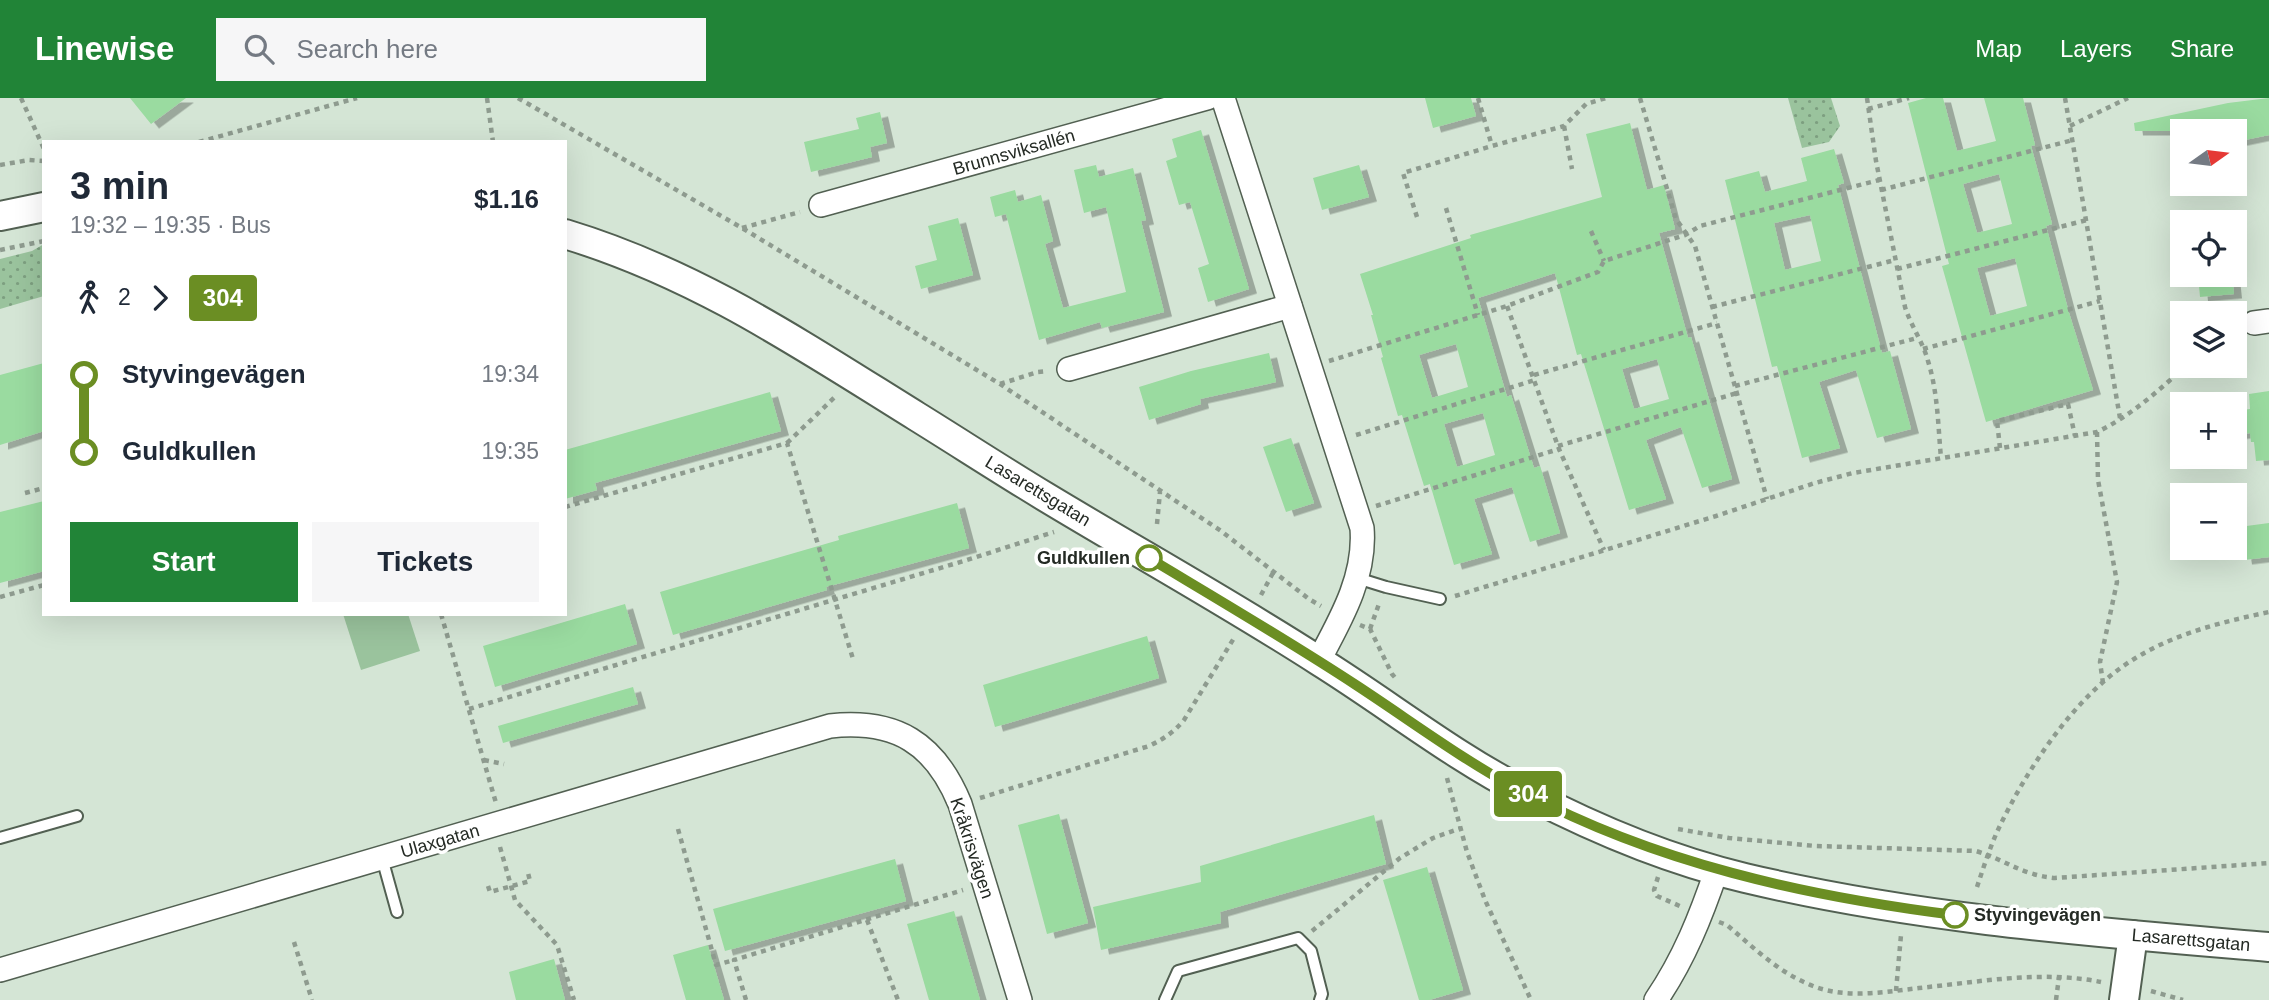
<!DOCTYPE html>
<meta charset="utf-8">
<style>
:root{--surface:#fff;--page:#f6f6f7;--text:#1f2937;--muted:#747a83;--accent:#218437}
body{margin:0;font-family:Arial,sans-serif;background:var(--page);color:var(--text);height:100vh;display:flex;flex-direction:column;font-size:26px;white-space:nowrap}
*{box-sizing:border-box;margin:0}
p{font-size:23px;color:var(--muted)}
.icon{flex:none;width:38px;height:38px;fill:none;stroke:currentColor;stroke-width:2;stroke-linecap:round;stroke-linejoin:round}
.map{position:relative;flex:1;overflow:hidden}
.panel{position:absolute;left:42px;top:42px;width:525px;height:476px;display:flex;flex-direction:column;background:var(--surface);border-radius:0px;box-shadow:0 7px 28px #0002}
.panel>*{flex:none}
.badge{padding:0 14px;border-radius:5px;font-size:24px;line-height:46px}
.needle{width:46px;rotate:76deg}
.controls{position:absolute;left:2170px;top:21px;display:grid;gap:14px}
.controls a{display:grid;place-items:center;width:77px;height:77px;border-radius:0px;background:var(--surface);box-shadow:0 7px 28px #0002;font-size:35px}
.map>.badge{position:absolute;translate:-50% -50%;box-shadow:0 0 0 4px #fff}
.legs{display:flex;align-items:center;gap:10px;height:77px;padding:0 28px;font-size:23px}
.legs p{margin-inline-start:auto}
.overview{display:flex;align-items:center;justify-content:space-between;height:119px;padding:0 28px}
h1{font-size:38px;font-weight:800;line-height:52px}
.cta{display:flex;gap:14px;margin-top:auto;padding:14px 28px}
.cta a{flex:1;height:80px;border-radius:0px;background:var(--accent);color:#fff;font-size:28px;font-weight:800;line-height:80px;text-align:center}
.cta a+a{background:var(--page);color:var(--text)}
ul{padding:0 28px;list-style:none}
li{display:flex;align-items:center;gap:24px;height:77px;font-size:26px}
li i{display:grid;place-items:center;width:10px;height:100%;margin:0 9px;background:currentColor}
li i::after{content:'';width:18px;height:18px;margin:-9px;border:5px solid;border-radius:50%;background:var(--surface)}
li p{margin-inline-start:auto}
li:first-child i{background:linear-gradient(#0000 50%,currentColor 0)}
li:last-child i{background:linear-gradient(currentColor 50%,#0000 0)}
header{display:flex;align-items:center;gap:42px;box-sizing:border-box;height:98px;padding:0 35px;background:var(--accent);color:#fff}
header strong{font-size:33px}
nav{display:flex;gap:38px;margin-inline-start:auto;font-size:24px}
.search{width:490px;height:63px;background:var(--page);display:flex;align-items:center;gap:18px;box-sizing:border-box;padding:0 24px;border-radius:0px;color:var(--muted);font-size:26px}
.map>svg:first-child{display:block}
</style>
<header>
<strong>Linewise</strong>
<div class="search"><svg class="icon" aria-label="search" viewBox="0 0 24 24"><circle cx="10" cy="10" r="6"/><path d="M15 15l6 6"/></svg>Search here</div>
<nav><a>Map</a><a>Layers</a><a>Share</a></nav>
</header>
<div class="map">
<svg width="2269" height="902" viewBox="0 0 2269 902">
<defs>
<pattern id="grass-dots" width="8" height="8" patternUnits="userSpaceOnUse" patternTransform="scale(1.75)"><rect width="8" height="8" fill="#9ac39d"/><path d="M2 2h.1M6 6h.1" fill="none" stroke="#7d9f80" stroke-width="1.8" stroke-linecap="round"/></pattern>
<filter id="shadow"><feDropShadow dx="8" dy="4.5" stdDeviation="0" flood-color="#0004"/></filter>
</defs>
<rect width="100%" height="100%" fill="#d4e5d5"/>
<!-- grass -->
<g fill="url(#grass-dots)">
<polygon points="1788,0 1831,0 1840,28 1829,44 1802,50"/>
<polygon points="44,146 44,198 0,211 0,161 32,153"/>
</g>
<!-- garden -->
<polygon fill="#9ac39d" points="343,516 408,516 420,553 361,572"/>
<!-- building -->
<g fill="#9adba0" fill-rule="evenodd" filter="url(#shadow)">
<polygon points="130,0 186,0 151,26"/>
<polygon points="1425,0 1471,0 1476,18 1433,30"/>
<path d="M1926,0H1943L1957,53L1996,43L1984,0H2023L2035,47L2031,48L2052,126L2046,128L2069,215L2093,292L1986,324L1942,168L1949,166L1908,5ZM1999,76L2012,126L1977,135L1963,86ZM2015,160L2027,208L1990,218L1977,170Z"/>
<polygon points="2269,0 2269,37 2235,44 2235,33 2135,33 2134,25 2228,5"/>
<polygon points="880,14 887,45 870,49 872,59 811,74 804,44 859,31 856,20"/>
<path d="M1630,25L1647,92L1664,87L1675,131L1659,135L1688,240L1691,239L1732,381L1702,390L1681,329L1646,342L1666,401L1629,412L1581,256L1577,257L1555,175L1478,200L1507,299L1511,297L1534,370L1540,368L1560,435L1530,444L1512,389L1474,401L1492,456L1454,467L1430,386L1424,388L1402,317L1398,318L1381,260L1383,259L1371,217H1373L1360,176L1471,140L1470,137L1602,99L1586,36ZM1456,246L1468,289L1432,300L1419,257ZM1657,261L1669,301L1634,311L1622,271ZM1483,315L1495,357L1457,369L1444,326Z"/>
<polygon points="1201,32 1249,191 1208,204 1198,170 1209,166 1190,104 1179,107 1166,63 1177,59 1172,41"/>
<path d="M1834,51L1844,85L1838,87L1882,255L1890,253L1911,331L1877,340L1856,272L1819,284L1840,350L1802,360L1777,268L1772,269L1725,82L1759,73L1765,94L1807,83L1801,60ZM1810,117L1821,163L1785,172L1774,125Z"/>
<polygon points="1096,67 1099,79 1133,70 1146,122 1141,123 1164,214 1102,230 1100,224 1039,242 1006,116 995,119 990,99 1015,92 1018,104 1041,97 1053,143 1045,146 1063,210 1126,194 1106,109 1084,115 1074,72"/>
<polygon points="1359,67 1369,99 1322,112 1313,80"/>
<polygon points="958,120 973,177 921,191 915,168 937,162 928,128"/>
<polygon points="2198,177 2232,177 2234,196 2200,199"/>
<polygon points="1269,255 1276,284 1200,301 1201,306 1149,322 1139,289 1191,273"/>
<polygon points="44,265 44,333 0,347 0,277"/>
<polygon points="2269,293 2269,362 2256,363 2254,344 2251,344 2250,335 2235,337 2235,313 2250,311 2249,296"/>
<polygon points="770,294 781,333 595,385 597,392 565,401 565,352"/>
<polygon points="1291,340 1314,405 1286,414 1263,349"/>
<polygon points="44,403 44,473 0,485 0,414"/>
<polygon points="957,405 969,450 826,489 827,492 673,537 660,494 839,442 838,438"/>
<polygon points="2269,425 2269,459 2244,462 2239,429"/>
<polygon points="625,506 637,546 495,589 483,548"/>
<polygon points="1147,538 1159,580 995,629 983,587"/>
<polygon points="633,589 638,606 503,645 498,628"/>
<polygon points="1059,716 1088,825 1047,836 1018,727"/>
<polygon points="1374,717 1386,766 1220,814 1221,825 1101,852 1093,809 1201,784 1200,768"/>
<polygon points="895,761 906,803 725,853 713,811"/>
<polygon points="1427,769 1463,892 1429,902 1419,902 1383,782"/>
<polygon points="954,813 980,902 929,902 907,826"/>
<polygon points="708,847 724,902 686,902 673,857"/>
<polygon points="554,861 565,902 516,902 509,874"/>
</g>
<g fill="none" stroke-linecap="round" stroke-linejoin="round">
<defs>
<g id="service">
<polyline points="1357,480 1386,489 1440,501"/>
<polyline points="0,740 77,718"/>
<polyline points="382,760 397,814"/>
<polyline points="1165,902 1178,873 1298,840 1311,853 1322,896 1320,902"/>
</g>
<g id="minor">
<path d="M1223,0L1362,430C1366,478 1341,521 1319,562"/>
<polyline points="821,107 1207,0"/>
<polyline points="2254,225 2269,223"/>
<polyline points="1069,271 1290,208"/>
<path d="M0,872L830,628C896,621 935,645 960,706L1020,902"/>
<path d="M1656,902C1684,861 1701,818 1717,771"/>
</g>
<g id="tertiary">
<polyline points="0,118 44,109"/>
<path d="M565,136C697,176 800,246 916,318C958,344 1001,372 1044,398C1135,453 1229,505 1319,563C1388,606 1453,658 1526,695C1595,731 1669,762 1745,780C1917,821 2094,834 2269,849"/>
<polyline points="2124,902 2133,837"/>
</g>
</defs>
<!-- service casing -->
<use href="#service" stroke="#526052" stroke-width="14"/>
<!-- minor casing -->
<use href="#minor" stroke="#526052" stroke-width="26"/>
<!-- tertiary casing -->
<use href="#tertiary" stroke="#526052" stroke-width="32"/>
<!-- path -->
<g stroke="#8e9b8f" stroke-width="4.5" stroke-dasharray="5 5" stroke-linecap="butt">
<polyline points="21,0 44,51"/>
<polyline points="487,0 493,44"/>
<polyline points="518,0 742,130 1000,286 1221,433 1309,501 1321,508"/>
<polyline points="1478,0 1492,48"/>
<polyline points="1640,0 1676,121 1695,148 1767,401"/>
<path d="M1867,0L1876,63L1905,209C1911,228 1923,244 1928,263C1938,295 1938,328 1941,360"/>
<polyline points="2065,0 2120,320"/>
<polyline points="1868,11 1909,0"/>
<polyline points="1564,28 1572,71"/>
<polyline points="2070,28 2128,0"/>
<polyline points="199,44 357,0"/>
<polyline points="0,67 29,62 44,63"/>
<polyline points="1881,92 2073,42"/>
<polyline points="1446,110 1478,217"/>
<polyline points="1417,119 1403,75 1492,48 1564,28 1586,6 1606,0"/>
<polyline points="742,130 800,114"/>
<polyline points="1591,133 1604,163"/>
<polyline points="0,152 44,143"/>
<polyline points="1897,171 2087,122"/>
<polyline points="1507,208 1559,351 1604,452"/>
<polyline points="1712,209 1895,162"/>
<polyline points="1923,251 2100,203"/>
<polyline points="1329,263 1507,208 1598,174 1604,163 1685,137 1700,128 1879,82"/>
<polyline points="1534,277 1717,225"/>
<polyline points="1000,286 1038,274 1048,273"/>
<polyline points="1735,288 1917,240"/>
<polyline points="2097,334 2098,382 2117,484 2100,564 2103,585"/>
<polyline points="1356,337 1535,282"/>
<polyline points="787,345 837,297"/>
<polyline points="1558,348 1737,295"/>
<polyline points="2000,350 1997,323 2068,306 2075,338"/>
<polyline points="25,395 44,390"/>
<polyline points="1376,408 1559,351"/>
<polyline points="565,409 787,345 853,561"/>
<polyline points="1157,426 1160,394"/>
<polyline points="1261,497 1274,473"/>
<path d="M1455,498L1716,418L1815,385L1853,375L2097,334C2131,318 2159,292 2186,268"/>
<polyline points="0,499 44,487"/>
<polyline points="441,516 496,705"/>
<polyline points="1360,527 1370,531 1392,576 1397,582"/>
<polyline points="1370,531 1380,503"/>
<polyline points="469,611 967,462 1054,434"/>
<polyline points="484,662 504,666"/>
<polyline points="1447,680 1467,754 1485,802 1531,902"/>
<path d="M980,700L1149,648C1164,641 1174,634 1184,622L1234,540"/>
<polyline points="678,731 716,867 734,862"/>
<path d="M1678,731L1729,740L1816,748L1976,753C2006,762 2021,777 2055,780L2269,765"/>
<polyline points="500,749 515,802 557,847 574,902"/>
<polyline points="1658,779 1654,792 1657,798 1682,809"/>
<polyline points="488,788 490,794 530,783 528,775"/>
<path d="M1977,789C1983,771 1989,752 1997,734C2026,672 2075,597 2134,561C2176,535 2222,524 2269,514"/>
<polyline points="867,822 898,902"/>
<path d="M1719,824L1727,827C1754,850 1779,875 1813,888C1846,901 1885,894 1919,890C1979,884 2041,872 2101,884"/>
<polyline points="1312,833 1400,760 1433,740 1461,730"/>
<polyline points="294,844 312,902"/>
<polyline points="1896,893 1901,837"/>
<polyline points="2151,893 2183,902"/>
<polyline points="746,902 734,862 963,792"/>
<polyline points="2056,902 2059,879"/>
</g>
<!-- service -->
<use href="#service" stroke="#fff" stroke-width="10"/>
<!-- minor -->
<use href="#minor" stroke="#fff" stroke-width="23"/>
<!-- tertiary -->
<use href="#tertiary" stroke="#fff" stroke-width="28"/>
</g>
<g fill="none" stroke-linecap="round" stroke-linejoin="round">
<defs>
<path id="line-1" d="M1149,460C1219,502 1289,543 1356,587C1411,623 1463,662 1521,693C1655,765 1805,798 1955,817"/>
</defs>
<!-- line-1 casing -->
<use href="#line-1" stroke="#fff" stroke-width="16"/>
<!-- line-1 -->
<use href="#line-1" stroke="#6b8e23" stroke-width="10"/>
</g>
<!-- markers -->
<g fill="#fff" stroke="#6b8e23" stroke-width="3.5">
<circle cx="1149" cy="460" r="12"/>
<circle cx="1955" cy="817" r="12"/>
</g>
<g text-anchor="middle" stroke-width="7" stroke-linejoin="round" paint-order="stroke">
<!-- street labels -->
<g font-size="18" fill="#242a24" stroke="#fff">
<text transform="translate(1014 54) rotate(-16)" y="6">Brunnsviksallén</text>
<text transform="translate(1038 393) rotate(31)" y="6">Lasarettsgatan</text>
<text transform="translate(440 743) rotate(-16)" y="6">Ulaxgatan</text>
<text transform="translate(972 750) rotate(72)" y="6">Kråkrisvägen</text>
<text transform="translate(2191 842) rotate(5)" y="6">Lasarettsgatan</text>
</g>
<!-- stop labels -->
<g font-size="18" font-weight="bold" fill="#242a24" stroke="#fff" text-anchor="end">
<text x="1130" y="466">Guldkullen</text>
<text x="1974" y="823" text-anchor="start">Styvingevägen</text>
</g>
</g>
</svg>
<div class="controls">
<a><svg class="needle" viewBox="-14 -14 28 28"><path d="M0-13l5 13h-10z" fill="#e53935"/><path d="M0 13l5-13h-10z" fill="#747a83"/></svg></a>
<a><svg class="icon" aria-label="locate" viewBox="0 0 24 24"><circle cx="12" cy="12" r="6"/><path d="M12 2v4M12 18v4M2 12h4M18 12h4"/></svg></a>
<a><svg class="icon" aria-label="layers" viewBox="0 0 24 24"><path d="M12 4l9 5-9 5-9-5zM3 14l9 5 9-5"/></svg></a>
<a>+</a>
<a>−</a>
</div>
<b class="badge" style="left:1528px;top:696px;background:#6b8e23;color:#fff">304</b>
<section class="panel">
<div class="overview"><div><h1>3 min</h1><p>19:32 – 19:35 · Bus</p></div><b>$1.16</b></div>
<div class="legs"><svg class="icon" aria-label="walk" viewBox="0 0 24 24"><circle cx="13" cy="4" r="2"/><path d="M13 8l-2 6 4 7M11 14l-3 7M7 12l3-4h3l4 4"/></svg>2<svg class="icon" aria-label="forward" viewBox="0 0 24 24"><path d="M9 5l7 7-7 7"/></svg><b class="badge" style="background:#6b8e23;color:#fff">304</b></div>
<ul>
<li><i style="color:#6b8e23"></i><b>Styvingevägen</b><p>19:34</p></li>
<li><i style="color:#6b8e23"></i><b>Guldkullen</b><p>19:35</p></li>
</ul>
<div class="cta"><a>Start</a><a>Tickets</a></div>
</section>
</div>
